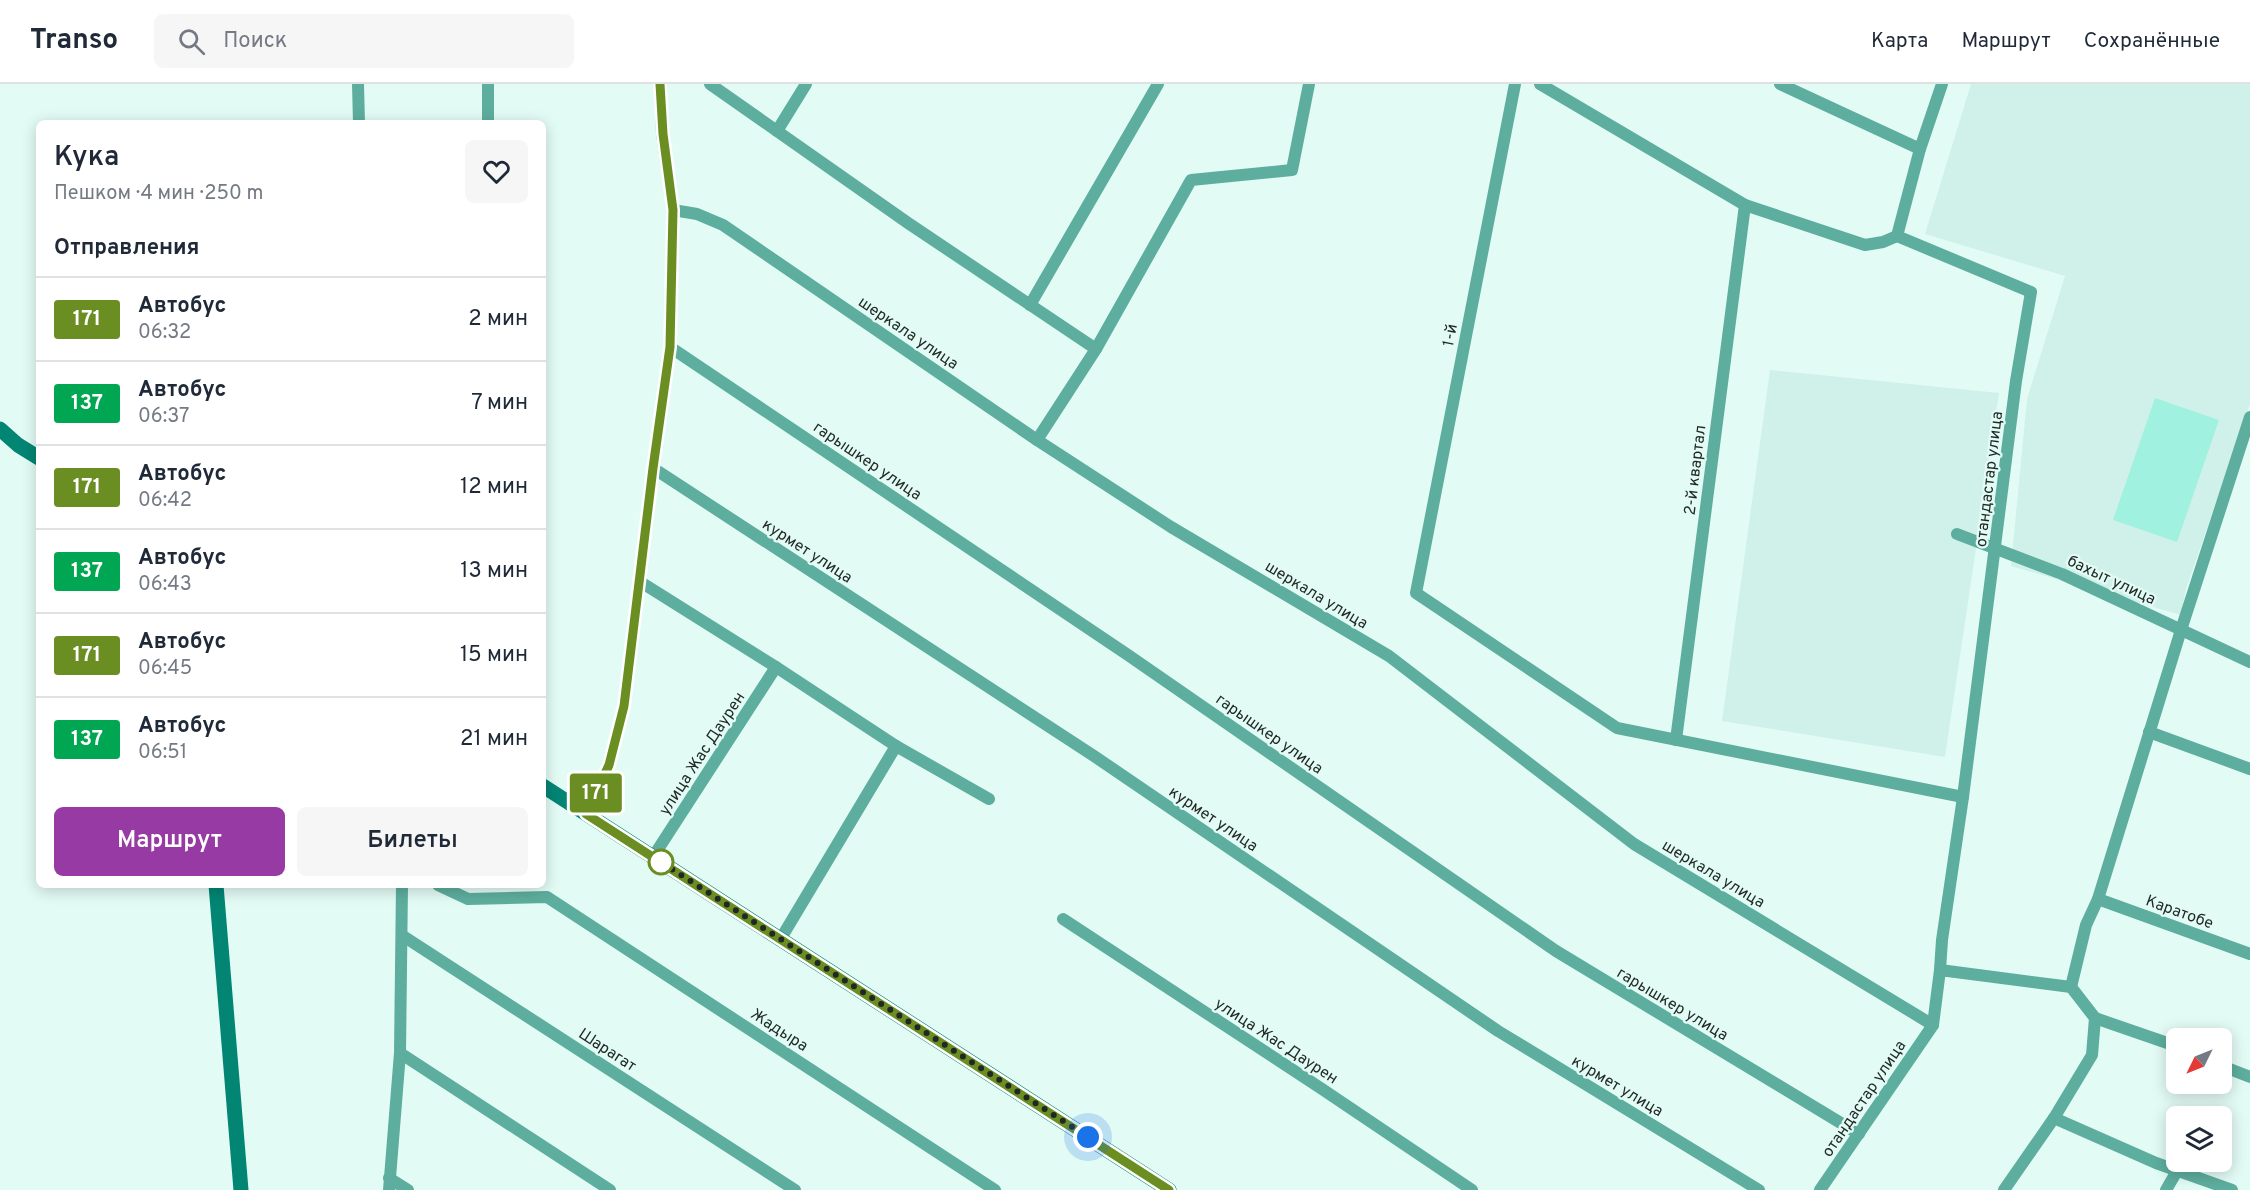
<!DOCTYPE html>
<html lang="ru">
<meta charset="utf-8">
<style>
:root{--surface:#fff;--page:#f6f6f7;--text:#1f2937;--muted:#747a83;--line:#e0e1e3;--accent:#983aa3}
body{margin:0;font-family:Overpass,sans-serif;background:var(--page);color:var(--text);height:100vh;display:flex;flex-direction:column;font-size:22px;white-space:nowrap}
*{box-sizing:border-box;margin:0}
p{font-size:20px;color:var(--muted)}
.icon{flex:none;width:33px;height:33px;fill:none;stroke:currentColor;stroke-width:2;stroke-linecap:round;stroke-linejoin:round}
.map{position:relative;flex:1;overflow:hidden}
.sheet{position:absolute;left:36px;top:36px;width:510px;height:768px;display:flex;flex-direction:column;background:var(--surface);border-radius:9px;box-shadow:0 3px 15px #0003}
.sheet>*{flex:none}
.badge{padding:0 12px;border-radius:4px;font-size:21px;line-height:39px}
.needle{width:39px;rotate:227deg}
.buttons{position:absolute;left:2166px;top:944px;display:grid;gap:12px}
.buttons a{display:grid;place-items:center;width:66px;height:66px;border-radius:9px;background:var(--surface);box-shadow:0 3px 15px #0003;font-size:30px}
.you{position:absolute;width:30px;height:30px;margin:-15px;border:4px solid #fff;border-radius:50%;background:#1a73e8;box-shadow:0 0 0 9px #1a73e833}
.map>.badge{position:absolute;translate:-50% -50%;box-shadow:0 0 0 3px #fff}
h2{padding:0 18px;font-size:22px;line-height:54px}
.round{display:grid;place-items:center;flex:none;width:63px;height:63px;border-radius:9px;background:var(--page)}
.headline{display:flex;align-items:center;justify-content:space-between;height:102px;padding:0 18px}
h1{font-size:28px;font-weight:600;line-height:45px}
.primary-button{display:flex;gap:12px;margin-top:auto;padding:12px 18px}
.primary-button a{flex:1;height:69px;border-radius:9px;background:var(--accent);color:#fff;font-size:24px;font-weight:600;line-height:69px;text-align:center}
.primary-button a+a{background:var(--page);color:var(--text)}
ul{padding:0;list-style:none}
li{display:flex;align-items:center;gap:18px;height:84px;padding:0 18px;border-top:2px solid var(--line)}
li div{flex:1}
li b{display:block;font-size:22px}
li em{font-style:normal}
li .badge{min-width:66px;font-weight:700;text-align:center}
header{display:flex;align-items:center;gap:36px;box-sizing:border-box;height:84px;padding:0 30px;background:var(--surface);border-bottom:2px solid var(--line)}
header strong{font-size:28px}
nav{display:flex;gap:33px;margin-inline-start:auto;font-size:21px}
.search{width:420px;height:54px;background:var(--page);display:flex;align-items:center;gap:15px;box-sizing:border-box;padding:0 21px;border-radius:9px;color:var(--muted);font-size:22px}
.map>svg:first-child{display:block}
</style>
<header>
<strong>Transo</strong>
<div class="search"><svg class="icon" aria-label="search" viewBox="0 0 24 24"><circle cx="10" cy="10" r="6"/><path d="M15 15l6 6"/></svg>Поиск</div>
<nav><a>Карта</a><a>Маршрут</a><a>Сохранённые</a></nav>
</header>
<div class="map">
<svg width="2250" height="1106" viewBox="0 0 2250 1106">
<rect width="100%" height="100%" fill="#e3fbf5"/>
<!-- built -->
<g fill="#cff1e9">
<polygon points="1971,0 2250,0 2250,320 2186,505 2181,531 2011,482 2027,315 2065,192 1925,150"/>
<polygon points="1770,286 1999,309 1945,673 1722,637"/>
</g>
<!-- green -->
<polygon fill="#a1f1e0" points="2155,314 2219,336 2177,458 2113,436"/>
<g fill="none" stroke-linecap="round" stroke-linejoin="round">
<!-- street -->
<g stroke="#5dae9e" stroke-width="12">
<polyline points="358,0 359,39"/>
<polyline points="710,0 908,139 1096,265"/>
<polyline points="1515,0 1416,509 1617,644 1963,713"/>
<polyline points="1540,0 1745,121 1865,161 1883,158 1897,152"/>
<polyline points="1780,0 1920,65"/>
<polyline points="488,39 488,0"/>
<polyline points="777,47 806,0"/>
<polyline points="673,126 697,130 723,141 1037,356 1171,443 1389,572 1634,760 1933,941"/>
<polyline points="1030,221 1158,0"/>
<polyline points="670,263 1128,571 1556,867 1859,1050"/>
<polyline points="1037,356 1096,265 1191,96 1292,86 1309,0"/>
<polyline points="653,384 1094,672 1498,947 1759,1106"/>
<polyline points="1957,450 2062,490 2250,578"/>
<polyline points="639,497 776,583 896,662 989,715"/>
<polyline points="2149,648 2250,685"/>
<polyline points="1676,656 1745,121"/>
<polyline points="586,730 609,681 624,622 653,384 670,263 673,126 662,50 660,0"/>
<polyline points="653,773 776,583"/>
<polyline points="438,801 468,815 547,813 995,1106"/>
<polyline points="2098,815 2250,870"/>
<polyline points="1063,835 1322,1005 1472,1106"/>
<polyline points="403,852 795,1106"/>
<polyline points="780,856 896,662"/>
<polyline points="1940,886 1942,856 1963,713 2016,297 2031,208 1897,152 1920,65 1942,0"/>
<polyline points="2071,903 2086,841 2098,815 2181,546 2250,333"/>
<polyline points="2095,934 2176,962"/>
<polyline points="400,969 610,1106"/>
<polyline points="2222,982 2250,993"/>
<polyline points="2054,1034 2156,1079 2232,1106"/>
<polyline points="389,1094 408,1106"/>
<polyline points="389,1106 400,969 402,801"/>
<polyline points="1820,1106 1933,941 1940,886 2071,903 2095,934 2092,971 2054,1034 2004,1106"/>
<polyline points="2166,1106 2177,1087"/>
</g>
<!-- secondary -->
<g stroke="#038574" stroke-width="15">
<polyline points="0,345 18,361 39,374"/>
<polyline points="543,702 1169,1106"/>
<polyline points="216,801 241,1106"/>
</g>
</g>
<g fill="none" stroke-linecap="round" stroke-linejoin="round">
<defs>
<polyline id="line" points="660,0 663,50 673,126 670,263 653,384 624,622 609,681 586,730 1169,1106"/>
</defs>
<!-- line casing -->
<use href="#line" stroke="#fff" stroke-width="14"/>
<!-- line -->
<use href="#line" stroke="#6b8e23" stroke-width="9"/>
<!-- walk -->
<polyline stroke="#1f2825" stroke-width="6" stroke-dasharray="0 10.8" points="661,778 653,773 1088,1053"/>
</g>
<!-- markers -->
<circle fill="#fff" stroke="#6b8e23" stroke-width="3" cx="661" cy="778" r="12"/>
<g text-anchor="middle" stroke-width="4.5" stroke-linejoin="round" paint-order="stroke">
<!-- street labels -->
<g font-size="16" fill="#1f2825" stroke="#e3fbf5">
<text transform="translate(909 248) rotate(34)" y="6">шеркала улица</text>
<text transform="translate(1449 251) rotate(-79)" y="6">1-й</text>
<text transform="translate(868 376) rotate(34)" y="6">гарышкер улица</text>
<text transform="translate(1694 386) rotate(-83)" y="6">2-й квартал</text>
<text transform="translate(1988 395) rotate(-83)" y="6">отандастар улица</text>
<text transform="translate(808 466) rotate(33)" y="6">курмет улица</text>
<text transform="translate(2112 495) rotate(25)" y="6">бахыт улица</text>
<text transform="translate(1317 510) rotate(31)" y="6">шеркала улица</text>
<text transform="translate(1270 649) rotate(35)" y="6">гарышкер улица</text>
<text transform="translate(701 669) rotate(-57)" y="6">улица Жас Даурен</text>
<text transform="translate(1214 734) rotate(34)" y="6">курмет улица</text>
<text transform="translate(1714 789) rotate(31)" y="6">шеркала улица</text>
<text transform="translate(2180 827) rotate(20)" y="6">Каратобе</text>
<text transform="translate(1673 919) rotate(31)" y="6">гарышкер улица</text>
<text transform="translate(780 945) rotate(33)" y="6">Жадыра</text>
<text transform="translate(1277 956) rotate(33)" y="6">улица Жас Даурен</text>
<text transform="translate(608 965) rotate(33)" y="6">Шарагат</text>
<text transform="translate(1618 1001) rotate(31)" y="6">курмет улица</text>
<text transform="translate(1863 1014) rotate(-56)" y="6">отандастар улица</text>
</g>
</g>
</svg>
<div class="buttons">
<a><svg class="needle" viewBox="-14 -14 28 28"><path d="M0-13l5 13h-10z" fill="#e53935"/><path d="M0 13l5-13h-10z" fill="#747a83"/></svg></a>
<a><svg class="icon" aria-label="layers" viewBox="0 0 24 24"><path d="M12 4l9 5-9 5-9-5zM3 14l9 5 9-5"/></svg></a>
</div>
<div class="you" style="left:1088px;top:1053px"></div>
<b class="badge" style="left:596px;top:709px;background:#6b8e23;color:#fff">171</b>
<section class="sheet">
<div class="headline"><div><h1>Кука</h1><p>Пешком · 4 мин · 250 m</p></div><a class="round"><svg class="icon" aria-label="heart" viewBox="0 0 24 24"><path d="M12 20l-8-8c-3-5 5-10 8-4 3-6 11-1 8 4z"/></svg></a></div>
<h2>Отправления</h2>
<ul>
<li><span class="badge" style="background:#6b8e23;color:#fff">171</span><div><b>Автобус</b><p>06:32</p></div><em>2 мин</em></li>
<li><span class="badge" style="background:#00a651;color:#fff">137</span><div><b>Автобус</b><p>06:37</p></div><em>7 мин</em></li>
<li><span class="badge" style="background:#6b8e23;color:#fff">171</span><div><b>Автобус</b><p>06:42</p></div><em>12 мин</em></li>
<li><span class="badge" style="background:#00a651;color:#fff">137</span><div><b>Автобус</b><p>06:43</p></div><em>13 мин</em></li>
<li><span class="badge" style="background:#6b8e23;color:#fff">171</span><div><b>Автобус</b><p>06:45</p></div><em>15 мин</em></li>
<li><span class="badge" style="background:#00a651;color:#fff">137</span><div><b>Автобус</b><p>06:51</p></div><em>21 мин</em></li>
</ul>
<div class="primary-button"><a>Маршрут</a><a>Билеты</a></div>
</section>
</div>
